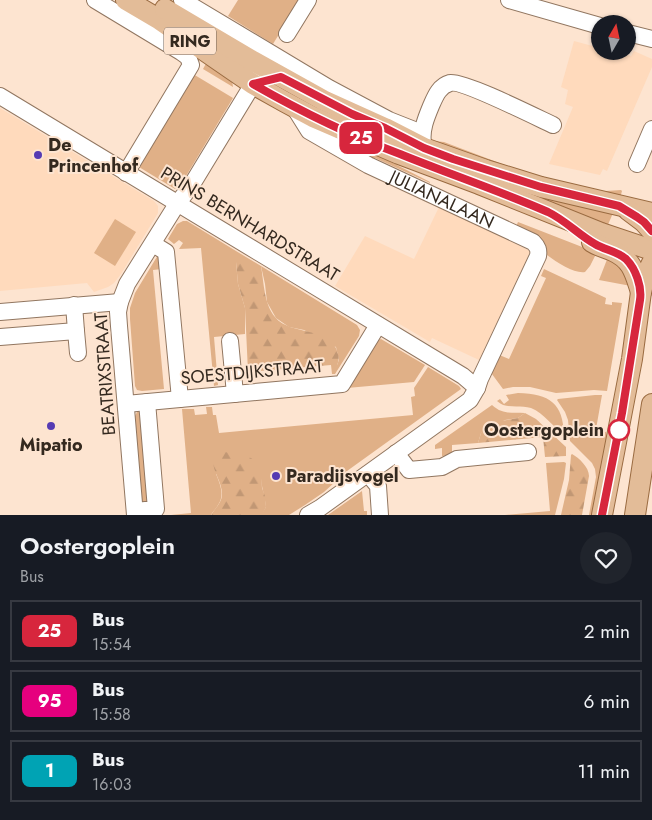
<!DOCTYPE html>
<style>
:root{--surface:#171b24;--page:#20242c;--text:#f1f3f6;--muted:#9ea1a6;--line:#363941}
body{margin:0;font-family:Jost,sans-serif;background:var(--page);color:var(--text);height:100vh;display:flex;flex-direction:column;font-size:19px;white-space:nowrap}
*{box-sizing:border-box;margin:0}
p{font-size:16px;color:var(--muted)}
.icon{flex:none;width:28px;height:28px;fill:none;stroke:currentColor;stroke-width:2;stroke-linecap:round;stroke-linejoin:round}
.map{position:relative;height:515px;overflow:hidden}
.drawer{display:flex;flex-direction:column;background:var(--surface);flex:1}
.drawer>*{flex:none}
.badge{padding:0 10px;border-radius:8px;font-size:18px;line-height:32px}
.needle{width:32px;rotate:9deg}
.tools{position:absolute;left:591px;top:15px;display:grid;gap:10px}
.tools a{display:grid;place-items:center;width:45px;height:45px;border-radius:50%;background:var(--surface);box-shadow:0 1px 4px #0004;font-size:25px}
.map>.badge{position:absolute;translate:-50% -50%;box-shadow:0 0 0 2px #fff}
.round{display:grid;place-items:center;flex:none;width:52px;height:52px;border-radius:26px;background:var(--page)}
.head{display:flex;align-items:center;justify-content:space-between;height:85px;padding:0 20px}
h1{font-size:24px;font-weight:600;line-height:38px}
ul{padding:0;list-style:none}
li{display:flex;align-items:center;gap:15px;height:62px;margin:0 10px 8px;padding:0 10px;border:2px solid var(--line);border-radius:0px}
li div{flex:1}
li b{display:block;font-size:19px}
li em{font-style:normal}
li .badge{min-width:55px;font-weight:700;text-align:center}
.map>svg:first-child{display:block}
</style>
<div class="map">
<svg width="652" height="515" viewBox="0 0 652 515">
<defs>
<pattern id="forest-firs" width="22" height="20" patternUnits="userSpaceOnUse" patternTransform="scale(1.25)"><rect width="22" height="20" fill="#e0b087"/><path d="M5 1l3.5 6h-7zM16 11l3.5 6h-7z" fill="#c19774"/></pattern>
</defs>
<rect width="100%" height="100%" fill="#fde4d0"/>
<!-- built -->
<g fill="#ffdabc">
<polygon points="574,41 600,48 600,51 613,51 631,56 634,51 652,59 652,67 607,171 603,169 600,175 549,164 573,107 565,104 568,90 561,87"/>
<polygon points="0,108 154,201 158,206 158,213 121,274 114,283 108,287 94,292 87,283 0,291"/>
<polygon points="439,207 530,251 528,256 479,360 432,338 430,342 335,286 365,236 414,259"/>
</g>
<!-- green -->
<g fill="#e0b087">
<polygon points="238,0 300,0 273,44 228,16"/>
<polygon points="209,58 232,80 233,87 203,69"/>
<polygon points="193,74 233,98 180,186 175,189 139,167 140,162"/>
<polygon points="327,116 613,213 607,227 438,163"/>
<polygon points="311,121 430,182 430,183 375,158 372,163 367,161 370,155 360,149 357,155"/>
<polygon points="434,141 444,142 523,172 592,190 605,191 621,190 622,191 620,198 499,167"/>
<polygon points="115,219 136,232 115,266 94,253"/>
<polygon points="183,221 187,221 236,251 236,262 238,284 245,308 245,334 214,337 218,385 214,386 201,248 179,249 183,243 179,240 174,244 168,239 177,224"/>
<path d="M518,222L595,252L596,254L590,266L585,272C566,275 530,241 515,229Z"/>
<polygon points="158,255 162,269 153,270 164,389 142,391 137,390 135,386 130,319 130,308 135,293"/>
<polygon points="608,257 618,262 631,286 599,280"/>
<polygon points="261,266 357,325 360,330 359,336 335,374 332,374 331,365 337,365 339,360 336,347 304,330 289,327 276,318 267,302 265,284"/>
<polygon points="544,269 606,298 605,304 612,305 612,302 622,303 607,391 594,390 556,393 530,387 513,387 503,389 489,370 497,354 509,359 546,278 541,276"/>
<polygon points="381,339 425,365 414,382 347,388 378,340"/>
<path d="M428,367L459,386L461,389L347,471L324,492L305,505L289,515H261L266,507C265,495 260,484 261,472L216,474C220,484 225,495 218,505C216,509 213,511 211,515H171L191,513L182,409H194L195,415L207,414L206,407H212L213,415H216L219,433L413,415L411,397L415,396L414,388Z"/>
<path d="M518,393C550,394 563,403 564,435C553,427 544,413 531,408C519,404 506,410 497,401L500,399L504,404L509,400L506,395Z"/>
<polygon points="595,395 602,395 596,429 606,432 607,447 594,515 589,515 596,477 595,469 592,463 570,441 568,420 565,412 557,400 558,399"/>
<path d="M492,405C503,415 511,412 525,413L518,418L505,420L481,433L478,443L452,445V455L442,456V448L435,449V445Z"/>
<polygon points="140,411 148,502 142,503 135,416 137,412"/>
<polygon points="564,462 566,463 564,479 555,515 505,515 550,511 546,463"/>
<polygon points="362,491 364,511 367,511 367,515 328,515"/>
</g>
<!-- forest -->
<g fill="url(#forest-firs)">
<path d="M236,251L261,266C264,283 264,304 275,317C291,337 332,325 338,354C339,358 339,361 337,365L334,366L331,365L248,372L245,308L238,284L236,262Z"/>
<polygon points="525,413 536,419 566,447 566,456 545,457 543,437 478,443 481,433 489,423 518,418"/>
<path d="M219,451L243,455L251,458L259,464L261,472L262,488L265,496L266,507L262,515H211C215,508 222,503 222,494C222,479 209,469 214,452Z"/>
<path d="M572,454C579,458 589,467 589,476L582,515H561L569,480L571,455Z"/>
</g>
<g fill="none" stroke-linecap="round" stroke-linejoin="round">
<defs>
<g id="minor">
<polyline points="95,0 181,52 188,57 191,65 126,173"/>
<polyline points="182,0 329,88 389,120 422,133"/>
<polyline points="509,0 600,26"/>
<polyline points="628,33 652,39"/>
<polyline points="287,34 308,0"/>
<polyline points="0,96 463,376 477,388"/>
<path id="s1" d="M294,107L309,131L368,165L533,242C538,247 539,250 538,256L480,379L477,388L470,400L320,508L308,515"/>
<path d="M423,143C421,130 426,118 431,106C435,97 439,86 450,83C462,80 536,117 553,125"/>
<polyline points="637,164 652,129"/>
<polyline points="153,244 166,252 180,399"/>
<polyline points="0,312 120,302"/>
<polyline points="76,331 78,353"/>
<polyline points="0,337 76,331 74,305"/>
<polyline points="230,341 235,394"/>
<polyline points="126,404 342,384 378,325"/>
<polyline points="396,453 409,470 442,467 457,459 528,452"/>
<polyline points="368,474 378,486 380,515"/>
<polyline points="135,511 156,509 147,402"/>
<polyline points="135,515 119,326 118,312 120,302 127,284 177,204 191,186 253,84 253,61 238,34"/>
</g>
<g id="major">
<polyline points="126,0 160,20 253,84 285,102 313,117 399,154 479,184 601,233 652,250"/>
<polyline points="165,9 253,61 323,100 385,128 424,148 486,170 541,187 652,213"/>
<polyline points="628,210 644,222 652,231"/>
<path d="M592,242C598,246 606,248 613,251C633,260 635,274 641,292"/>
<polyline points="602,515 632,359 641,292 644,280 652,263"/>
<polyline points="635,515 652,404"/>
</g>
</defs>
<!-- minor casing -->
<use href="#minor" stroke="#917660" stroke-width="18"/>
<!-- major casing -->
<use href="#major" stroke="#9a6b41" stroke-width="22"/>
<!-- minor -->
<use href="#minor" stroke="#fff" stroke-width="16"/>
<!-- major -->
<use href="#major" stroke="#e3bc98" stroke-width="20"/>
</g>
<g fill="none" stroke-linecap="round" stroke-linejoin="round">
<defs>
<path id="line" d="M602,515L622,413L640,300C642,287 636,269 626,259C617,251 605,250 595,244C579,235 565,220 548,212C500,191 449,174 400,154C349,135 300,111 253,84L281,77L352,114L385,128L424,148L453,159L541,187L619,206L637,217L644,222L652,231"/>
</defs>
<!-- line casing -->
<use href="#line" stroke="#fff" stroke-width="11"/>
<!-- line -->
<use href="#line" stroke="#d7263d" stroke-width="8"/>
</g>
<!-- markers -->
<g fill="#563bb3" stroke="#fde4d0" stroke-width="2">
<circle cx="38" cy="155" r="5"/>
<circle cx="51" cy="426" r="5"/>
<circle cx="276" cy="476" r="5"/>
</g>
<circle fill="#fff" stroke="#d7263d" stroke-width="2.5" cx="619" cy="430" r="10"/>
<g text-anchor="middle" stroke-width="4" stroke-linejoin="round" paint-order="stroke">
<!-- shield labels -->
<rect fill="#fde4d0" stroke="#706154" stroke-width="1" x="164" y="27.5" width="52" height="27" rx="4"/>
<g font-size="16" font-weight="bold" fill="#34291f">
<text x="190" y="47">RING</text>
</g>
<!-- poi labels -->
<g font-size="18" font-weight="bold" fill="#34291f" stroke="#fde4d0" text-anchor="start">
<text x="48" y="151">De<tspan x="48" dy="21">Princenhof</tspan></text>
<text x="51" y="451" text-anchor="middle">Mipatio</text>
<text x="286" y="482">Paradijsvogel</text>
</g>
<!-- street labels -->
<g font-size="18" fill="#34291f" stroke="#fde4d0">
<text dy="6" stroke="none"><textPath href="#s1" startOffset="178">JULIANALAAN</textPath></text>
<text transform="translate(250 224) rotate(31)" y="6">PRINS BERNHARDSTRAAT</text>
<text transform="translate(252 372) rotate(-5)" y="6">SOESTDIJKSTRAAT</text>
<text transform="translate(105 374) rotate(-94)" y="6">BEATRIXSTRAAT</text>
</g>
<!-- stop labels -->
<g font-size="18" font-weight="bold" fill="#34291f" stroke="#fde4d0" text-anchor="end">
<text x="604" y="436">Oostergoplein</text>
</g>
</g>
</svg>
<div class="tools">
<a><svg class="needle" viewBox="-14 -14 28 28"><path d="M0-13l5 13h-10z" fill="#e53935"/><path d="M0 13l5-13h-10z" fill="#9ea1a6"/></svg></a>
</div>
<b class="badge" style="left:361px;top:138px;background:#d7263d;color:#fff">25</b>
</div>
<section class="drawer">
<div class="head"><div><h1>Oostergoplein</h1><p>Bus</p></div><a class="round"><svg class="icon" aria-label="heart" viewBox="0 0 24 24"><path d="M12 20l-8-8c-3-5 5-10 8-4 3-6 11-1 8 4z"/></svg></a></div>
<ul>
<li><span class="badge" style="background:#d7263d;color:#fff">25</span><div><b>Bus</b><p>15:54</p></div><em>2 min</em></li>
<li><span class="badge" style="background:#e6007e;color:#fff">95</span><div><b>Bus</b><p>15:58</p></div><em>6 min</em></li>
<li><span class="badge" style="background:#00a3b4;color:#fff">1</span><div><b>Bus</b><p>16:03</p></div><em>11 min</em></li>
</ul>
</section>
